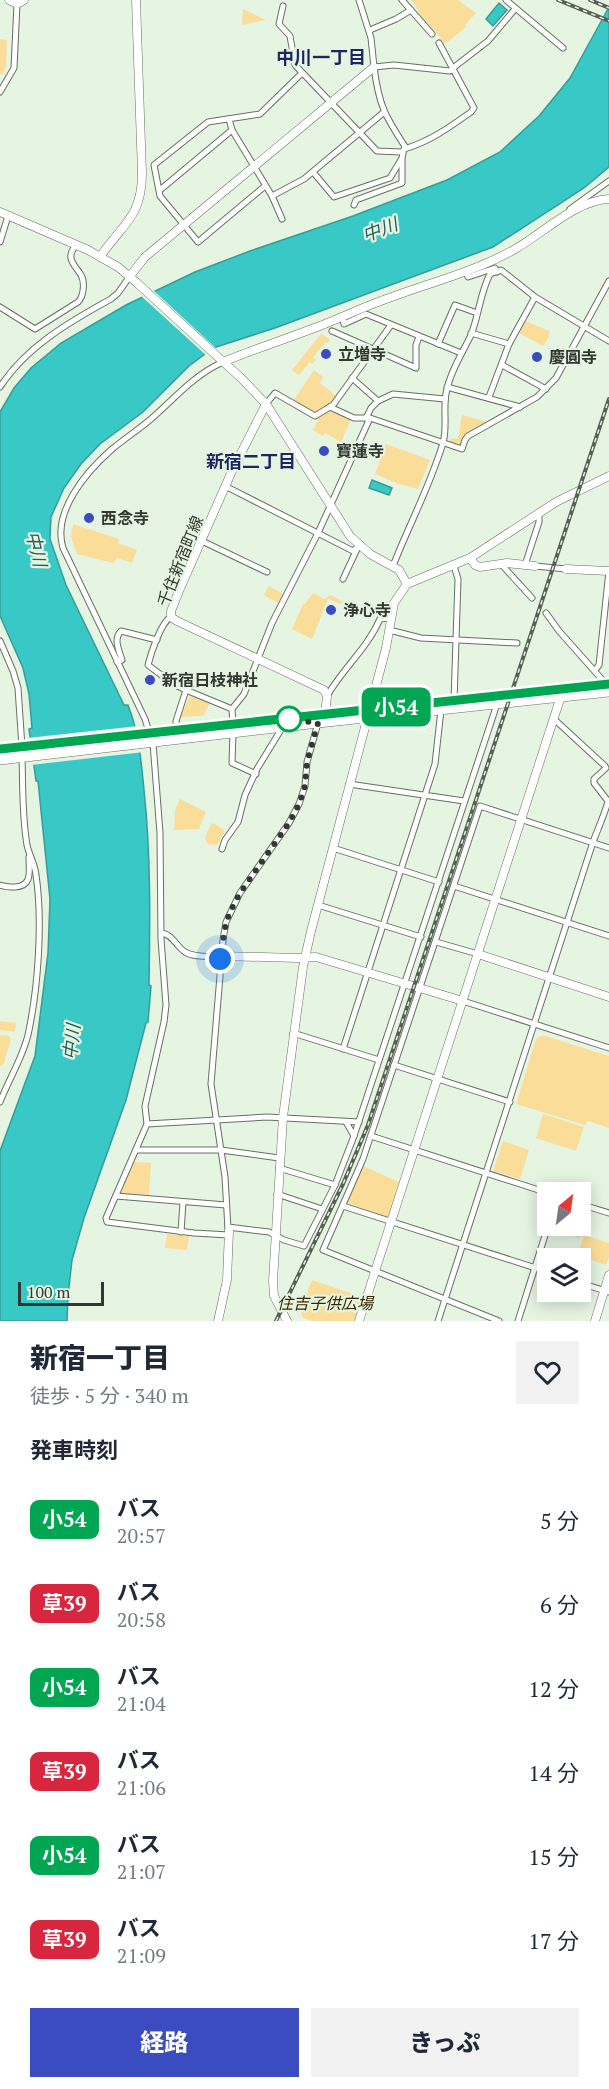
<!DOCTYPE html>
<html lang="ja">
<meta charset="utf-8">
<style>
:root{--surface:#fff;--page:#f2f2f3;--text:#1f2937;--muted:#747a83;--accent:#3a4cbf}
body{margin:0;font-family:"PT Serif","Noto Sans JP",serif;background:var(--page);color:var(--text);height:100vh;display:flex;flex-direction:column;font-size:22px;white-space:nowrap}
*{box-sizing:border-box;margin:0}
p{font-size:20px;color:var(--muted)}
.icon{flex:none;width:33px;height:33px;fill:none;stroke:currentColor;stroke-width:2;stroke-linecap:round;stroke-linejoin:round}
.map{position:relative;height:1321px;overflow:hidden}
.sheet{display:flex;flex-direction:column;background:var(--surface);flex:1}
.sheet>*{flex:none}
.badge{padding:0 12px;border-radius:9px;font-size:21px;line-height:39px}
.needle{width:39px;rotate:29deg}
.buttons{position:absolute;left:537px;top:1182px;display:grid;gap:12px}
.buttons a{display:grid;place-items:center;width:54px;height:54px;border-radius:0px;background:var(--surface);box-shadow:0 3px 15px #0003;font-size:30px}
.scale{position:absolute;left:18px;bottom:15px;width:86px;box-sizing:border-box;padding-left:6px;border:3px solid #323831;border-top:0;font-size:16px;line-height:21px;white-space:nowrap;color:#323831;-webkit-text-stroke:4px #e6f4e2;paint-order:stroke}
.you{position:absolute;width:30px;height:30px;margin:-15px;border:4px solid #fff;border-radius:50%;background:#1a73e8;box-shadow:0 0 0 9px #1a73e833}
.map>.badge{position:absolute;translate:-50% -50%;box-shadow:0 0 0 3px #fff}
h2{padding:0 30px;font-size:22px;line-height:54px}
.round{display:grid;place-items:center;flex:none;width:63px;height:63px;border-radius:0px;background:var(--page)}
.headline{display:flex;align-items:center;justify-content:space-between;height:102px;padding:0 30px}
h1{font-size:28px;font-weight:800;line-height:45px}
.action{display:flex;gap:12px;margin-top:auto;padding:12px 30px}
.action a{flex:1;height:69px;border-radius:0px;background:var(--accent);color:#fff;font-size:24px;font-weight:800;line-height:69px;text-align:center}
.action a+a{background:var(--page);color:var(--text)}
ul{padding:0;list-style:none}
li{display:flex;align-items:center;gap:18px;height:84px;padding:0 30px}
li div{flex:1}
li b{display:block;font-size:22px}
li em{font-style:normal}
li .badge{min-width:66px;font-weight:700;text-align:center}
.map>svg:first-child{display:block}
</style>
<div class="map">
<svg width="609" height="1321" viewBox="0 0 609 1321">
<rect width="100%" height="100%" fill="#e6f4e2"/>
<!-- green -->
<g fill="#fbdd9a">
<path d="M411,0H458L476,13L465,25L466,27L445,44C438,32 426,24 419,13C416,8 416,4 411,0Z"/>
<polygon points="243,9 266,20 242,25"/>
<polygon points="0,39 7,40 6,67 2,75 0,74"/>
<polygon points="526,321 549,331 549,337 543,346 519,333"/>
<polygon points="322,334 330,340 328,343 326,342 313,357 316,360 312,364 310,362 299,375 292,370 320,335"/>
<polygon points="314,370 323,377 320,383 336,396 330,404 313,413 294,400"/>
<polygon points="330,409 351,419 341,442 325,433 323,436 313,430 318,420 315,418"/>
<path d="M462,415L487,422C476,427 463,432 461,444L458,446L450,444L451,438L458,439Z"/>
<polygon points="386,444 430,460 418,489 396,483 375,474"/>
<polygon points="73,524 119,539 118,543 137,550 132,563 117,558 113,563 77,554 71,537"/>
<polygon points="269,586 283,594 278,603 264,595"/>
<polygon points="313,593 324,599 331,595 342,601 341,604 328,599 312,639 292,629 303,604 305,604"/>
<polygon points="191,694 210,703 203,716 180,717"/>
<polygon points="180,799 206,812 199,829 174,830 175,810"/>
<polygon points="213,823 225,831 218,844 212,845 207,843 205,837 211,824"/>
<polygon points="0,1021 16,1023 15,1032 0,1030"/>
<polygon points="0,1035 9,1036 11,1039 4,1063 0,1067"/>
<polygon points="542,1035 609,1056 609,1128 588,1121 585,1125 516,1104 536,1039"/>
<polygon points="543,1114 584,1127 576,1151 536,1138"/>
<polygon points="503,1141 529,1150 520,1179 493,1171"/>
<polygon points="134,1162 151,1163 149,1195 121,1193"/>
<polygon points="363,1166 399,1182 389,1215 386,1217 347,1203"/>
<polygon points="581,1207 589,1210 580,1238 551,1229 552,1226 580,1226"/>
<polygon points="167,1234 189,1236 187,1250 165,1248"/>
<polygon points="584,1235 609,1243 609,1257 606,1265 578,1255"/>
<polygon points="312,1280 362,1297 354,1321 312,1321 302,1317 301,1309"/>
</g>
<!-- water -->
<g fill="#38c8c5" stroke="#369d99" stroke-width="1.5">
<polygon points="499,3 507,10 493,26 486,19"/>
<path d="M609,7V167L584,188L493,247L275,328L213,348L189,366L143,412L100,444L81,464L64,488L51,517L50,539L66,585L124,705H128C139,733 141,760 144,790C151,856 150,920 149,985L151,986L148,1022L146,1023L126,1100L84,1218L72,1260L68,1296L67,1321H0V1151L35,1056L48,953L50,899L38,781H36L29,729L32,728L29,694L23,668L0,616V412L14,388L31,368L61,343L126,305L195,272L250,251L353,216L447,180L500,152L539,116L570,78Z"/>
<polygon points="372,480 392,488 389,495 369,488"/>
</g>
<!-- pier -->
<g fill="#e6f4e2">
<polygon points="152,289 218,350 207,356 140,295"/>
<polygon points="138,726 144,752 31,765 27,738"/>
</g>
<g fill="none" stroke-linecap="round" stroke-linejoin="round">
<defs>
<g id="street">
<polyline points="402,0 432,34"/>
<polyline points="506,0 563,48"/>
<polyline points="283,6 279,24 290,36 295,65 377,151 402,152"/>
<polyline points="370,30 396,19 411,10"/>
<polyline points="439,43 453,69"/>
<path d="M374,67C379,106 385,116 406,148"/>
<polyline points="453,68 488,41 515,9"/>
<polyline points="0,92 14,68 17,4"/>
<polyline points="229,119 232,130 272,196 282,219"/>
<path d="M313,172L334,197L390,178L402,158L404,149C429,142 450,127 471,112L474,108L453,69L450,71L394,65L374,67L371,38L359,0"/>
<polyline points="265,186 198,242 160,196 154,165 208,122 260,114 302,73"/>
<polyline points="160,190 232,130"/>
<polyline points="272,196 304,179 383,113"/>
<polyline points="354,205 356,200 402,183 402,160"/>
<polyline points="570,209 609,181"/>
<polyline points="0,242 8,216"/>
<polyline points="466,271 468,277 495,268 497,272"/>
<path d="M0,307L35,329L78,302C84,296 85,282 81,275C78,269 72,265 71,258C70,253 73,249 76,245"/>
<polyline points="342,317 344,324 366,314 461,353"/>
<polyline points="332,331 416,368 416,345 419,337"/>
<polyline points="471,333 509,344"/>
<polyline points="438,344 455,305 477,313"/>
<polyline points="502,365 546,389"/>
<polyline points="352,378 378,401 371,408 366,418"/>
<path d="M0,387C26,347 69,322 111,299L118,293L130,276"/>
<polyline points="447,387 520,407"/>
<polyline points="489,397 509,344 535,297"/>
<polyline points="378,401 393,394 445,399"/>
<polyline points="266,404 275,393 315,416 333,405 391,325"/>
<polyline points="330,407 354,418 370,418 462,449 465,440 468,436 537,397 556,378 609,281"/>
<polyline points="225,486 353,551 359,546"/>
<polyline points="202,541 267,572"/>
<polyline points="501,564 532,598"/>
<polyline points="525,565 539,522 539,514"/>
<path d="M393,566C409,525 430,486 443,443C448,425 442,407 447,389C451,370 463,352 471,335C479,315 480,293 490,274L501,270L535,297L609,341"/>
<polyline points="454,566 458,579 454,701"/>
<polyline points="535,566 566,569"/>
<polyline points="343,579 358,547"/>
<polyline points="546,613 559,631 606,684"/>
<path d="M171,617C161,622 151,653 148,665L173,684L186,690L176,721V729"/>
<polyline points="389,630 421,638 517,643"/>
<polyline points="0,641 13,671 18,688 22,747"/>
<path d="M117,662L122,660C119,650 113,639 121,631L157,640"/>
<polyline points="595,670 599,665 609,571"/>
<polyline points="186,690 232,709 233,724"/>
<path d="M327,696C343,668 367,649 380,619L390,618"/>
<polyline points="232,709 244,694 272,623 318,533 370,418"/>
<path d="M149,732L145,719L63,548C52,512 86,472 111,450C124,439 138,430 151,419C175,398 194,375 223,362"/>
<polyline points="233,733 232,763 256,774"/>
<polyline points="153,743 160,833 161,939 166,1005 164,1022 145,1106 147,1124 106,1218 107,1222 194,1233 229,1235"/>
<polyline points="349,784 464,801"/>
<polyline points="333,848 439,882"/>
<polyline points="222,849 225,840 238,822 245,795 257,769 282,728"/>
<path d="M0,885C5,887 9,887 15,887C33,886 29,871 29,857"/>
<polyline points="454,886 609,936"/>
<polyline points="318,905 421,937"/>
<path d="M162,933C173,935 176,946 185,952C195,958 210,956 220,957"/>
<polyline points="436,942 478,954"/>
<polyline points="463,1001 609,1048"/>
<polyline points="293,1033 379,1060"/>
<polyline points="343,1049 435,764 441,710"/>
<polyline points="394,1065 510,1102"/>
<path d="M0,1102C9,1079 22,1059 28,1035C38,989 43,922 36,875C35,864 29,855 27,845C22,816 23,787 22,758"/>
<polyline points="346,1122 354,1136"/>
<polyline points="147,1124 267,1117 359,1122"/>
<polyline points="371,1136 548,1193"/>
<polyline points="136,1150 221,1150 279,1158"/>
<polyline points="279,1168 335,1185"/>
<polyline points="277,1194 322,1209"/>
<polyline points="116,1196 226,1205"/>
<polyline points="580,1204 609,1213"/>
<polyline points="343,1206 548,1272"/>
<polyline points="228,1227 269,1232 284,1240 304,1246 335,1185 354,1136 497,704"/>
<polyline points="228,1229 225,1177 211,1084 223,940 226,922 240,893 289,823 299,804 305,786 307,762 318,723"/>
<polyline points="181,1232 183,1202"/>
<polyline points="580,1283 609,1292"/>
<path d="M438,1321L593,842C597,831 606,811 608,801L594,783V779L606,768L605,766L554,719"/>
<polyline points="499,1321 323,1250 363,1159 480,806 609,848"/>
<polyline points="518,1321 548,1226"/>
</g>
<g id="secondary">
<polyline points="9,0 17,4 24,0"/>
<polyline points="0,212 88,250 118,267 136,282 241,378 266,404 350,536 370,554 399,570 407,584"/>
<path d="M100,257C122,224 142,218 142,173L136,0"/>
<polyline points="130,276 145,257 374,67"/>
<path d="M223,362C254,349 286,339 317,327C341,318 365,306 389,298C432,282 477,271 517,248C544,232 577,200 609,199"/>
<polyline points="266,404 232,471 179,591 171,611 171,617 177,621 324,690 327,696 325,715"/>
<polyline points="470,558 475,565 480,567 507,563 535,566"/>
<polyline points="566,569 609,571"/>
<polyline points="478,954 609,997"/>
<polyline points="221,956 298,958 316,957 463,1001"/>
<polyline points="218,1321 227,1280 229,1231"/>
<polyline points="287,1321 274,1296 273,1281 283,1117 303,967 311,931 386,648 394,603 407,584 470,558 556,502 609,476"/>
<polyline points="359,1321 562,693"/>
<polyline points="595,1321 609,1275"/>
</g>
<g id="highway">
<polyline points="0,749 609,684"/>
<polyline points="0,760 318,723 609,692"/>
</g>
</defs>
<!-- street casing -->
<use href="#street" stroke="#657162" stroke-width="7"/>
<!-- secondary casing -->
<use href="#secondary" stroke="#657162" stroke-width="9"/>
<!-- highway casing -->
<use href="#highway" stroke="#657162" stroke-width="10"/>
<!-- street -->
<use href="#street" stroke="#fff" stroke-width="5"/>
<!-- secondary -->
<use href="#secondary" stroke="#fff" stroke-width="8"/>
<!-- highway -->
<use href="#highway" stroke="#fff" stroke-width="9"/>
<defs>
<g id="rail">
<polyline points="558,0 609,21"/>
<polyline points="590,0 609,8"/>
<polyline points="276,1321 343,1184 368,1125 609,399"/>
</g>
</defs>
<!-- rail casing -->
<use href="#rail" stroke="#575f56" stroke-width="4"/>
<!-- rail -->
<use href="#rail" stroke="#e6f4e2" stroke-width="1.5" stroke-dasharray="4.5" stroke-linecap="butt"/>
</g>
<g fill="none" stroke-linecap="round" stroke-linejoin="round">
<defs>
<polyline id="line" points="0,749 609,684"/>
</defs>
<!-- line casing -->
<use href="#line" stroke="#fff" stroke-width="14"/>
<!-- line -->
<use href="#line" stroke="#00a651" stroke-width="9"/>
<!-- walk -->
<polyline stroke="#323831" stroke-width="6" stroke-dasharray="0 10.8" points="220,959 226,922 231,910 240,893 289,823 299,804 305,786 307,762 318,723 289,719"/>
</g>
<!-- markers -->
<g fill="#3a4cbf" stroke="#e6f4e2" stroke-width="2">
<circle cx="326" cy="354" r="6"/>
<circle cx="537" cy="357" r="6"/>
<circle cx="324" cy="451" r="6"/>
<circle cx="89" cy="518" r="6"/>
<circle cx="331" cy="610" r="6"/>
<circle cx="150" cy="680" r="6"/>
</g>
<circle fill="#fff" stroke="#00a651" stroke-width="3" cx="289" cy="719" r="12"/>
<g text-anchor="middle" stroke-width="4.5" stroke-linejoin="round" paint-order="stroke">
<!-- poi labels -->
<g font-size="16" font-weight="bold" fill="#323831" stroke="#e6f4e2" text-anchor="start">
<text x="338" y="360">立増寺</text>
<text x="549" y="363">慶圓寺</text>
<text x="336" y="457">寶蓮寺</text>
<text x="101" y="524">西念寺</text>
<text x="343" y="616">浄心寺</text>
<text x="162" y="686">新宿日枝神社</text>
</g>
<!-- street labels -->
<g font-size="16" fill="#323831" stroke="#e6f4e2">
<text transform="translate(180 561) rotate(-68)" y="6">千住新宿町線</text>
</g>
<!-- park labels -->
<g font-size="16" font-style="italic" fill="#352700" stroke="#e6f4e2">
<text x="325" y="1309">住吉子供広場</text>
</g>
<!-- neighbourhood labels -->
<g font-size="18" font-weight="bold" fill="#1d275f" stroke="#e6f4e2">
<text x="321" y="64">中川一丁目</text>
<text x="251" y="468">新宿二丁目</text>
</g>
<!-- water labels -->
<g font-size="18" font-style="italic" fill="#255e5c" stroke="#e6f4e2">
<text transform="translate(380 230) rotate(-21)" y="6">中川</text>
<text transform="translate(36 549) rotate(77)" y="6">中川</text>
<text transform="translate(72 1042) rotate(-84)" y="6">中川</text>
</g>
</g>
</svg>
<div class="buttons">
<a><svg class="needle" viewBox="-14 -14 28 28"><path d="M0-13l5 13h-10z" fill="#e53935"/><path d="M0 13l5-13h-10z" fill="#747a83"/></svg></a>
<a><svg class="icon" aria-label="layers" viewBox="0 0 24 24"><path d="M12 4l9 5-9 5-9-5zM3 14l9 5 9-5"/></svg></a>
</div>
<div class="scale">100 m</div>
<div class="you" style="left:220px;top:959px"></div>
<b class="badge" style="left:396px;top:707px;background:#00a651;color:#fff">小54</b>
</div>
<section class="sheet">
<div class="headline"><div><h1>新宿一丁目</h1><p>徒歩 · 5 分 · 340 m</p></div><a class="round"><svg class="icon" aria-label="heart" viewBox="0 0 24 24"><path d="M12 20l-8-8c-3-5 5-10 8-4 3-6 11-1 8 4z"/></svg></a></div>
<h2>発車時刻</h2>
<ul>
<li><span class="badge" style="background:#00a651;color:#fff">小54</span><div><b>バス</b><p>20:57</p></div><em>5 分</em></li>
<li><span class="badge" style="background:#d7263d;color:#fff">草39</span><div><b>バス</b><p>20:58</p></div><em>6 分</em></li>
<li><span class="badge" style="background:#00a651;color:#fff">小54</span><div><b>バス</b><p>21:04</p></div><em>12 分</em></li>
<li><span class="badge" style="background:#d7263d;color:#fff">草39</span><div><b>バス</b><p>21:06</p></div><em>14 分</em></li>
<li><span class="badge" style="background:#00a651;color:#fff">小54</span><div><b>バス</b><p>21:07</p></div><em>15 分</em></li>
<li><span class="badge" style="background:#d7263d;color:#fff">草39</span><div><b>バス</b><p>21:09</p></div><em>17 分</em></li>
</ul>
<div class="action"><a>経路</a><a>きっぷ</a></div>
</section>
